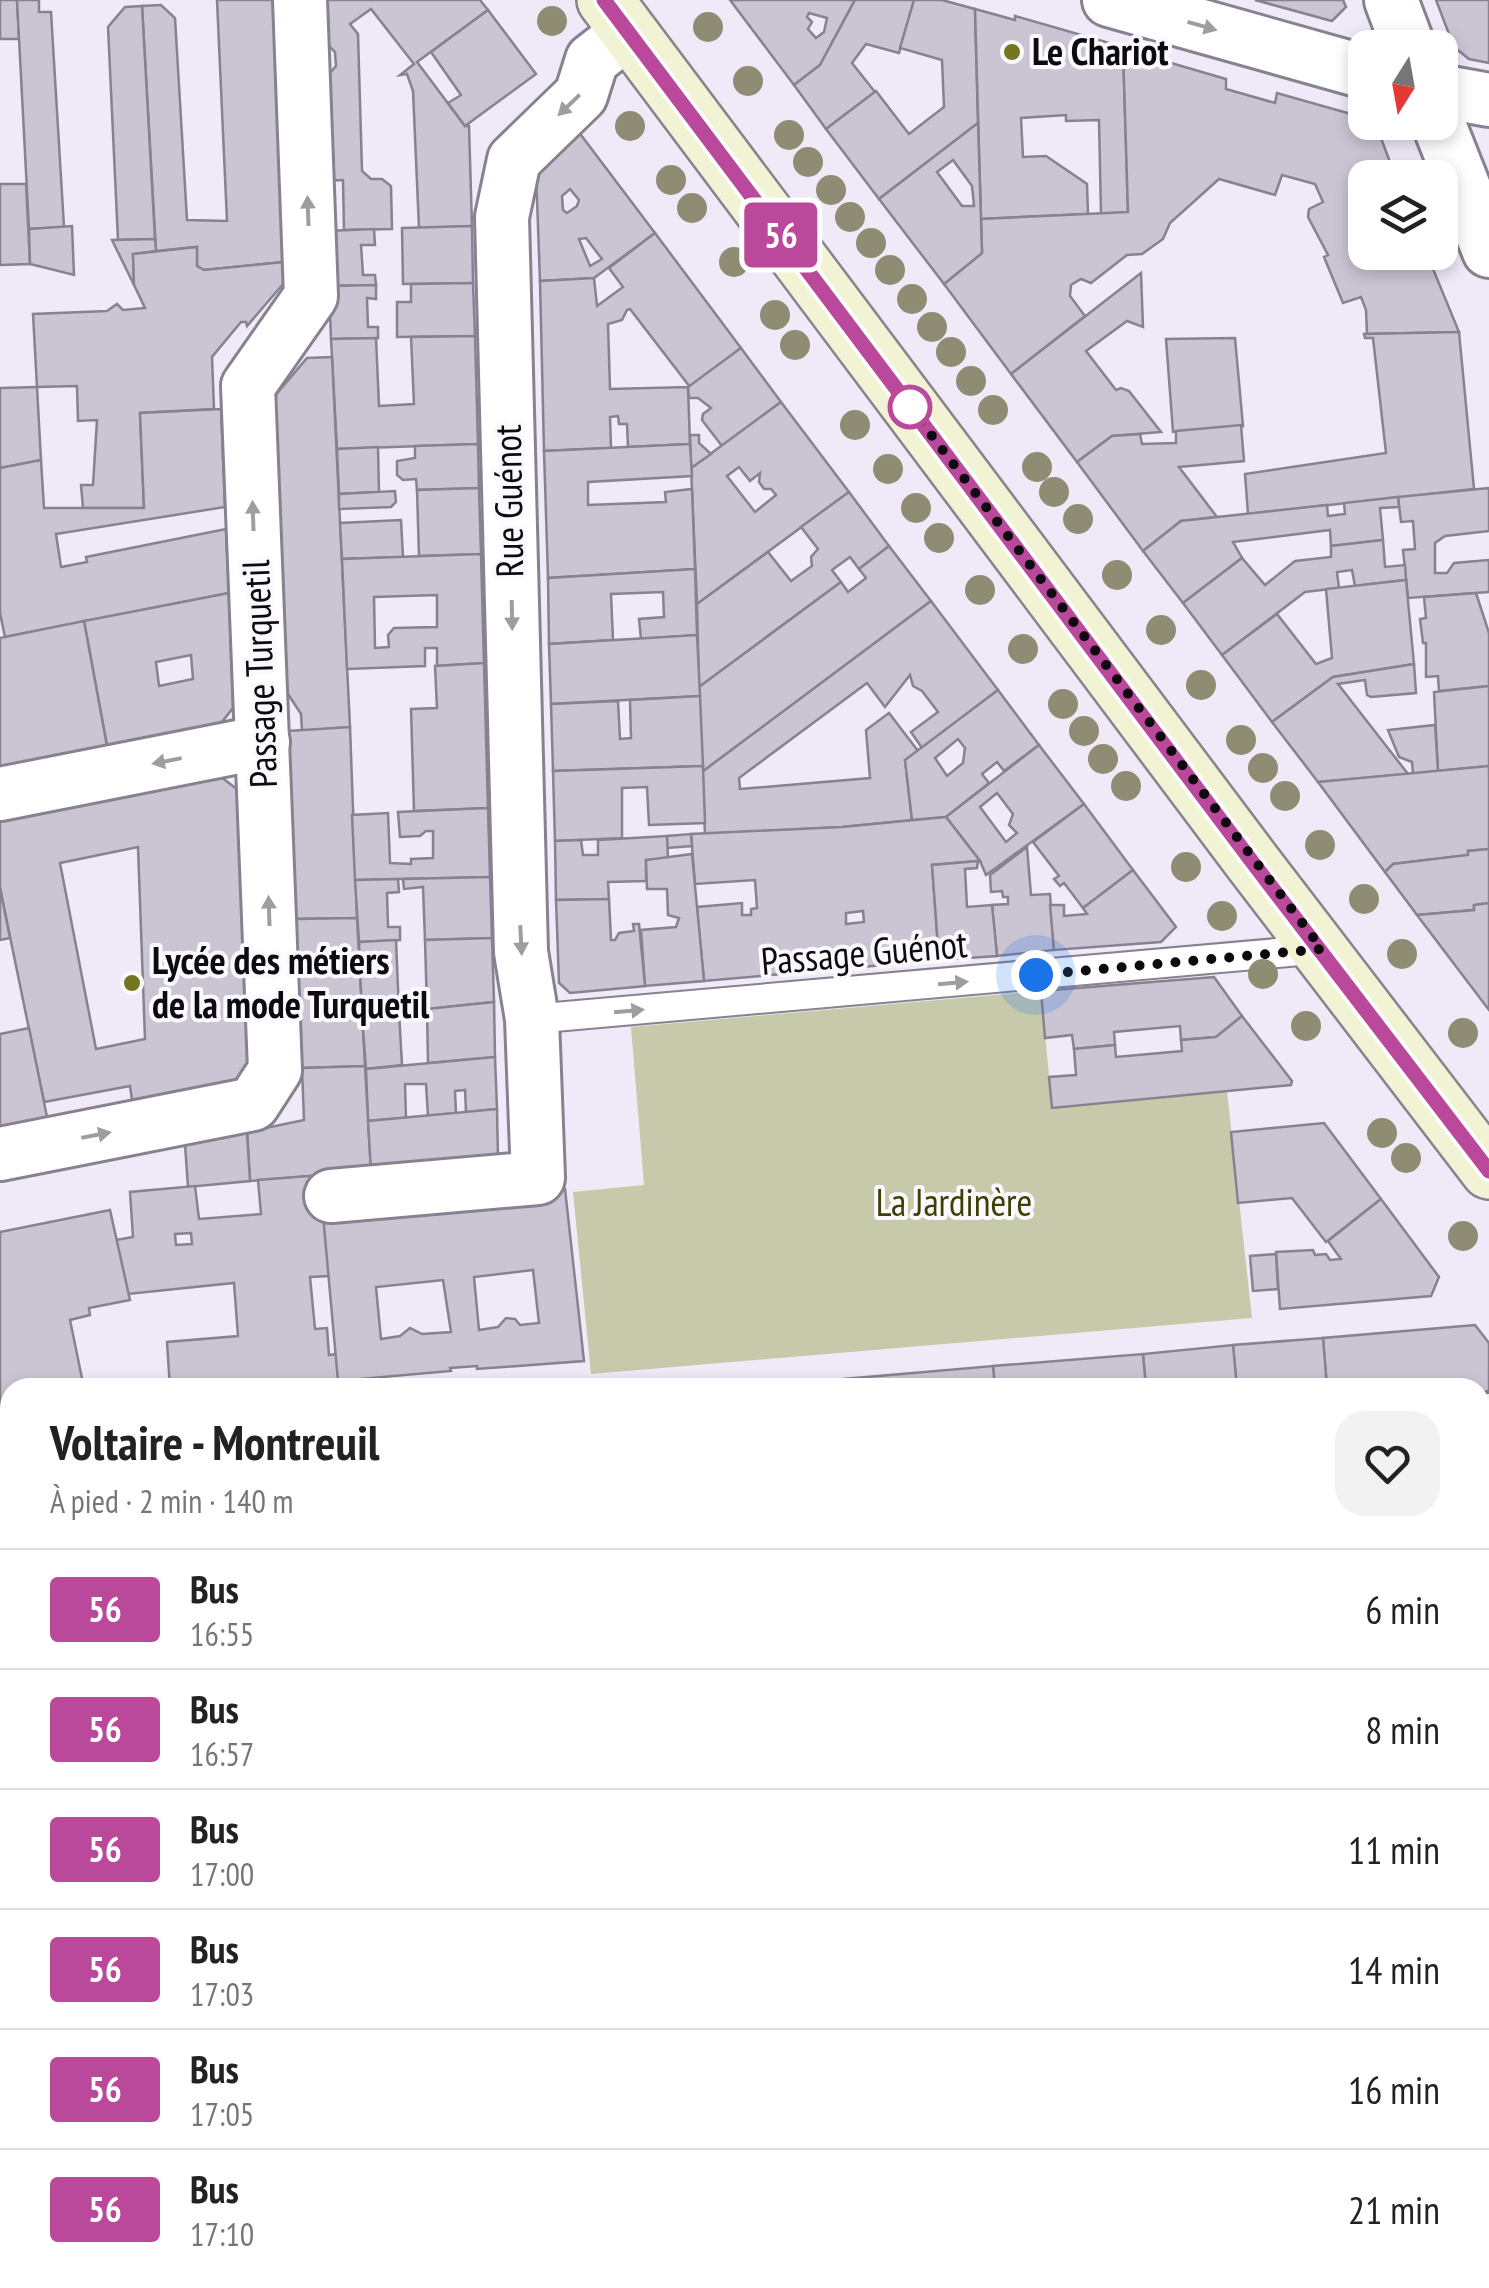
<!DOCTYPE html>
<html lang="fr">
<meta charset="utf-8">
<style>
:root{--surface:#fff;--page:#f2f2f2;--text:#222;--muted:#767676;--line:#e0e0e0}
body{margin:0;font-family:"PT Sans Narrow",sans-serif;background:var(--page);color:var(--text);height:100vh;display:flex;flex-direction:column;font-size:38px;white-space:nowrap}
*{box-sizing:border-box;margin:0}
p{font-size:32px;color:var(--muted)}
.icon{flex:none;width:55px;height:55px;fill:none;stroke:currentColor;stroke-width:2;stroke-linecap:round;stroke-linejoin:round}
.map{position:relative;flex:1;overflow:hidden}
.panel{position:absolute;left:0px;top:1378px;width:1490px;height:912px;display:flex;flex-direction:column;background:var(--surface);border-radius:30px 30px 0 0;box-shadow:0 5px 15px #0003}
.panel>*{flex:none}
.badge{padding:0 20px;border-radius:8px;font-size:35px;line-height:65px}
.needle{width:65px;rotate:191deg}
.tools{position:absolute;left:1348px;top:30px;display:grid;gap:20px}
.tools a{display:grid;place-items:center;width:110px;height:110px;border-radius:20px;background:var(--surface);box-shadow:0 5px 15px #0003;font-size:50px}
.you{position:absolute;width:50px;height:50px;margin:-25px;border:8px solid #fff;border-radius:50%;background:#1a73e8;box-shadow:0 0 0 15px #1a73e833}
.map>.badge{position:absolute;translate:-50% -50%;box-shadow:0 0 0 5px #fff}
.round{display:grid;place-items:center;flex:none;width:105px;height:105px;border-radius:30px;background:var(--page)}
.headline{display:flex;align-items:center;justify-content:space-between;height:170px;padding:0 50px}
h1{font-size:48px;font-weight:700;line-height:75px}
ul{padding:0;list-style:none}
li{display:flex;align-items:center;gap:30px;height:120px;padding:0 50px;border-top:2px solid var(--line)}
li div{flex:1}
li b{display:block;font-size:38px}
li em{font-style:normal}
li .badge{min-width:110px;font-weight:700;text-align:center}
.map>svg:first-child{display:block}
</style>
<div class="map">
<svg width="1489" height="2288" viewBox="0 0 1489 2288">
<rect width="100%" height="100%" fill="#f0e9f8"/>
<!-- green -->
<polygon fill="#c6caaa" points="1041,991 1052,1108 1227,1091 1252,1318 591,1374 573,1192 644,1185 631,1027"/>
<!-- building -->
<g fill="#cbc4d2" stroke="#88818f" stroke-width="2.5" fill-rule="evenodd">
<polygon points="0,0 17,0 19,39 0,39"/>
<polygon points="17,0 39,0 39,12 51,12 64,227 29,229"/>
<polygon points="217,0 283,0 294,261 204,270 197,266 197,247 156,251 142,6 161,5 175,18 187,220 227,221"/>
<polygon points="315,0 480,0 488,10 417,62 465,126 469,126 472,226 419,228 413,91 407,74 400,75 414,64 371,9 350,24 358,34 362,171 371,179 382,179 391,186 392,229 344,230 343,180 324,181 319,71 330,73 336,66 335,52 328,45 318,49"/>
<path d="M730,0H855L820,65L794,85ZM809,13L827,18L824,32L816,38L808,29L812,22L807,17Z"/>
<polygon points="855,0 914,0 899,53 866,44 852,63 875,92 826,129 794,85 820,65"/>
<polygon points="914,0 942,0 975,9 978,123 879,199 826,129 876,91 909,134 944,107 942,60 900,48"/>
<polygon points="1255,0 1343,0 1346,7 1332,21"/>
<polygon points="1436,0 1489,0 1489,63 1469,59 1454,47"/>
<polygon points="142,6 155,239 118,240 108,27 125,7"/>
<polygon points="975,9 1015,20 1015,16 1123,47 1128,212 1101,214 1099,120 1066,121 1066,115 1021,118 1023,157 1046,156 1087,184 1088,214 981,219"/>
<polygon points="488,10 536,74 465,126 448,103 461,95 431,52"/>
<polygon points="1123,49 1226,79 1226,89 1275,103 1277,93 1358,116 1369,122 1381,138 1396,178 1365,178 1365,252 1417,252 1423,267 1431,264 1459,332 1367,334 1366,310 1361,297 1343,303 1324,257 1328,255 1308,217 1309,209 1323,202 1315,184 1282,175 1275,195 1219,179 1170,223 1163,239 1142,254 1127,255 1091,283 1081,279 1071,285 1070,296 1085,316 1011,374 944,284 982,253 981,219 1128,212"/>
<path d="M978,123L982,253L944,284L879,199ZM953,160L972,186L974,206H962L937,172Z"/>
<path d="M575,127L655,233L594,278L540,281L536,171ZM570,189L579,200L577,206L567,213L563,210L562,196ZM586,238L602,259L590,266L579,239Z"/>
<polygon points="0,184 26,184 30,264 0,265"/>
<polygon points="72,226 74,275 30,264 29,229"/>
<polygon points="472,226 473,283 403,284 402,228"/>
<polygon points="374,229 375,245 361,245 363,275 375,275 376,285 329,286 326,231"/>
<polygon points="655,233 741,348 690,387 630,309 627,310 622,320 608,324 610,389 688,387 690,444 628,447 627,424 619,424 618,416 610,417 611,448 544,451 540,281 594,278 597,306 623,287 609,268"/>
<polygon points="155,239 156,251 133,254 134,285 112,240"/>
<polygon points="197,247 197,266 204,270 294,261 290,276 247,326 246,322 241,322 212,357 214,409 140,413 144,508 83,508 81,485 93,485 97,420 78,421 77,386 37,387 33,314 107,311 117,304 123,310 145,308 134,285 133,254"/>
<polygon points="1141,273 1143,327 1127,321 1086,351 1116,390 1121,388 1129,391 1161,432 1112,436 1077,462 1011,374"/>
<polygon points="473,283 475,336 397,337 397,302 411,302 411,284"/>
<polygon points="376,285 376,299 367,298 368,327 378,327 378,338 331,339 329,286"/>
<polygon points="1459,332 1474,489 1248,514 1245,474 1386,453 1373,338 1365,338 1364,334"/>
<polygon points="475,336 478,444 337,449 331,339 376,338 379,406 414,404 411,337"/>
<polygon points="1235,338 1243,426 1173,432 1166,339"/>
<polygon points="741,348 781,402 722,446 702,420 703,414 711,408 698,398 689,398 688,387"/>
<polygon points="332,357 350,727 302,731 301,714 286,691 274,397 307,358"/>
<polygon points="37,387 41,460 0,468 0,388"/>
<path d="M781,402L849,492L697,604L691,468ZM739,467L750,481L760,473L759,482L764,489H771L776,495L755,512L727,476Z"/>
<polygon points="221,409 225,507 56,534 61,567 87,562 86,557 226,529 229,593 5,637 0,613 0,468 41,460 44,508 144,508 140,413"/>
<polygon points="1241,425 1244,461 1179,467 1217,517 1181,521 1143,551 1077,462 1112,436 1140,434 1142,444 1176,443 1176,431"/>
<polygon points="690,435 699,435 699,443 711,454 691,468"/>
<polygon points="478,444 479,488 417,490 416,479 403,480 397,475 397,461 415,458 415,446"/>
<polygon points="690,444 692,476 588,482 588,505 666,502 665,492 692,489 695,569 548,578 544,451"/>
<polygon points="378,447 379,492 339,494 337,449"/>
<polygon points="479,488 481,554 419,556 417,490"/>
<polygon points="1489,488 1489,531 1445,536 1435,543 1435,573 1447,573 1454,563 1489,560 1489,592 1408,598 1403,550 1415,549 1413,521 1401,522 1398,497"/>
<polygon points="395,491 396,502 391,507 339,509 339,494"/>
<polygon points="849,492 889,546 859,569 850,557 832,570 841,582 699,687 697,604 768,552 791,581 812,566 811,557 818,549 801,527"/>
<polygon points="1398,497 1399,507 1380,508 1383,540 1331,546 1330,530 1233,542 1242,558 1183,603 1143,551 1181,521 1327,505 1328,516 1345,514 1344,503"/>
<polygon points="401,520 403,557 342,559 340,523"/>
<polygon points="1383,540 1385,567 1405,565 1406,580 1355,586 1352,570 1337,572 1339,588 1305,592 1222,655 1183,603 1242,558 1265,585 1295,561 1331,557 1331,546"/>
<polygon points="889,546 931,601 702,772 699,687 841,582 848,592 866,578 859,569"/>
<path d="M481,554L484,663L437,666V648H425V666L347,669L342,559ZM437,595V627L394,628L388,635L389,647L375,648L374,597Z"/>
<polygon points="695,569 697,635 641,639 639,619 664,617 663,592 611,594 613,640 549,644 548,578"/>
<polygon points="1406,580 1414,664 1333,677 1272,722 1222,655 1277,614 1316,664 1332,658 1326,589"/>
<path d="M229,593L233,708L221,723L107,746L84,621ZM191,655L193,679L159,686L156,662Z"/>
<polygon points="1476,593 1489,633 1489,686 1439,691 1438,676 1426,677 1426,643 1423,643 1420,619 1426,618 1424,597"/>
<polygon points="931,601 998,690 922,748 911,732 938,712 922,691 913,686 910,675 885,707 867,683 739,778 740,789 870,778 866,730 889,713 918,751 905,760 912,820 842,827 705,834 702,772"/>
<polygon points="84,621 107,746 0,768 0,638"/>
<polygon points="697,635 700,696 551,704 549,644"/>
<polygon points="484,663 488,808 414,811 411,709 437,708 435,666"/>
<polygon points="1414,664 1416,693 1371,697 1367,695 1365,680 1338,684 1408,774 1318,782 1272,722 1333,677"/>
<polygon points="1489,686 1489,766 1438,771 1434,692"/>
<path d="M998,690L1039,745L1004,771L997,762L982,774L989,783L946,817L912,820L905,760ZM958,739L965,748L963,763L947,776L935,758Z"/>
<polygon points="700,696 703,766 553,771 551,704 618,701 620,739 631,738 630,700"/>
<polygon points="1435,725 1438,771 1413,774 1412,762 1399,757 1388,730"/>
<polygon points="350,727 357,918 295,919 288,731"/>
<path d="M1039,745L1084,804L986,875L980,861L946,817ZM997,793L1013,814L1009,825L1017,833L1006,842L980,807Z"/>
<polygon points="703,766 705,823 649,825 647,787 622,788 622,838 555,841 553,771"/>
<polygon points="1489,766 1489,849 1468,851 1468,855 1393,864 1385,872 1318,782"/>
<path d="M221,777L238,790L249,1064L236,1080L132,1100L130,1086L44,1102L0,888V822ZM138,847L145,1039L96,1049L60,863Z"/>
<polygon points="1084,804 1133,870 1083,908 1064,883 1060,886 1054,879 1059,876 1033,842"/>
<polygon points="488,808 490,877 355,880 352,815 388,813 390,863 411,864 411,859 433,858 433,831 426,831 420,836 400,837 398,812"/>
<path d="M946,817L980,861L932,865L939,960L704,981L697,907L742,903V915H751V909L757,908L755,880L695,884L691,834L842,827ZM863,911L864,922L846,924V913Z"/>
<polygon points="691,834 692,846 667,848 667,836"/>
<polygon points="667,836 668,859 646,860 646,881 608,882 609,899 556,900 555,841 581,840 583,855 598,855 598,840"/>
<polygon points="1027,847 1031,895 1050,894 1054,950 997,956 992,905 1008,904 1008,897 1003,897 1002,891 991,892 990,875"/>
<polygon points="1489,849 1489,903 1474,905 1474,910 1417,915 1385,872 1393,864 1468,855 1468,851"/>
<polygon points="692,854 704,981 645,986 641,930 676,927 679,918 668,915 667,889 647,889 646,860"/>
<polygon points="978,861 977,868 965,869 967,907 992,905 997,956 939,960 932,865"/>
<polygon points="1133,870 1176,927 1161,942 1054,950 1050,905 1064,905 1064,916 1087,914 1083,908"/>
<polygon points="490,877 492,938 425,940 423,887 404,889 403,879"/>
<polygon points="398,879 399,892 387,893 388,927 400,927 400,940 359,942 355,880"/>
<polygon points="0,888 10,938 0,940"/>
<polygon points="609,899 611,940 615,940 619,933 634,931 633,924 639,924 645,986 570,993 559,983 556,900"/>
<polygon points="1489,903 1489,1010 1417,915 1474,910 1474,905"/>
<polygon points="357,918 365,1066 302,1068 295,919"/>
<polygon points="492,938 494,1002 427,1009 425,940"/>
<polygon points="396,940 399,1012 362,1015 359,942"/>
<polygon points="1214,977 1242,1016 1216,1037 1181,1040 1180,1026 1114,1032 1115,1045 1074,1049 1072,1035 1045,1038 1041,991"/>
<polygon points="494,1002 495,1057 428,1063 427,1009"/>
<polygon points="399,1012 402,1065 366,1069 362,1015"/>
<polygon points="1242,1016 1292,1081 1291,1085 1052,1108 1049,1077 1076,1075 1074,1049 1115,1045 1116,1057 1182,1051 1181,1040 1216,1037"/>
<polygon points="29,1028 47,1117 0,1127 0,1034"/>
<polygon points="495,1057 497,1109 466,1112 465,1090 455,1091 456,1113 428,1116 426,1084 405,1084 406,1118 368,1121 366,1069"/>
<polygon points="365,1066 371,1171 250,1181 247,1132 304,1120 302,1068"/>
<polygon points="497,1109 498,1159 371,1171 368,1121"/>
<polygon points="1324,1123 1381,1199 1326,1242 1292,1198 1238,1203 1231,1132"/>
<polygon points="247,1132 250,1181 188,1187 185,1144"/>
<path d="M321,1175L329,1276L310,1277L315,1329L327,1328L329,1355L336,1354L339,1388H170L167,1342L238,1336L234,1283L128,1294L116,1240L133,1237L130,1192L195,1186L199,1219L261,1214L258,1180ZM191,1233L192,1244L176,1245L175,1234Z"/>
<path d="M565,1189L584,1361L477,1369V1366L450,1368L451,1371L338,1381L323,1215L546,1195ZM533,1270L539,1323L520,1325L515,1319L506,1318L498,1327L479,1330L474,1277ZM443,1280L451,1332L422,1334L410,1328L400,1336L381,1339L376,1287Z"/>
<polygon points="1381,1199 1439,1277 1431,1296 1280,1309 1276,1252 1313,1250 1315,1255 1326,1254 1330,1260 1341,1259 1328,1241"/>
<polygon points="110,1210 130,1300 89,1308 90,1315 70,1320 84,1388 10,1388 10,1561 0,1563 0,1232"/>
<polygon points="1276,1254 1278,1289 1253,1291 1250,1256"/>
<polygon points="1475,1325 1489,1343 1489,1391 1480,1392 1480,1388 1327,1388 1323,1338"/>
<polygon points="1323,1338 1327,1388 1237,1388 1233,1345"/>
<polygon points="1233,1345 1237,1388 1146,1388 1143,1354"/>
<polygon points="1143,1354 1146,1388 995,1388 993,1366"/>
<polygon points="993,1366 995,1388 844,1388 844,1379"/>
<polygon points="844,1379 844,1388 742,1388 774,1385"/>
<polygon points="1489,1444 1489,1520 1481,1445"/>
<polygon points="1480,1445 1489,1523 1480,1524"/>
<polygon points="1489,1523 1489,1561 1480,1561 1480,1524"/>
<polygon points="5,1562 10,1582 10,1640 0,1642 0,1563"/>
<polygon points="10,1695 10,1757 0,1759 0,1697"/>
<polygon points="1489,1729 1489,1789 1480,1790 1480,1730"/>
<polygon points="10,1757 10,1823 7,1823 0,1785 0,1759"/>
<polygon points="1489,1828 1489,1860 1480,1861 1480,1829"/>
<polygon points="1480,1880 1481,1889 1489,1889 1489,1947 1480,1948"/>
<polygon points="1489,2026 1489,2107 1480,2107 1480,2027"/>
<rect x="1480" y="2170" width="9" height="65"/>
<polygon points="98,2280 348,2280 349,2288 100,2288"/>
<polygon points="430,2280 529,2280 530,2288 431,2288"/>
<polygon points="631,2280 1101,2280 1102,2288 631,2288"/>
<polygon points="1148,2280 1260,2280 1261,2288 1149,2288"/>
</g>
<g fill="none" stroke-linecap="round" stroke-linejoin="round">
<defs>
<g id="lane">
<polyline points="532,1019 1322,949"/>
<polyline points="1480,2130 1489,2129"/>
</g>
<g id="street">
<polyline points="1109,0 1365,72"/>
<polyline points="1391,0 1409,48"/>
<polyline points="1440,91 1489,100"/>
<polyline points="1438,122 1489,251"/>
<polyline points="0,794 263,742"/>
<polyline points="0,1154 253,1104 275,1070 248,386 311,296 300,0"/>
<polyline points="331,1196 538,1178 532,1019 521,952 502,217 514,160 581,95 592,60 628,32"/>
<polyline points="1480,1421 1489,1420"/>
<polyline points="0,1665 10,1663"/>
<polyline points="1480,1695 1489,1694"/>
<polyline points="1480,1987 1489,1986"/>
<polyline points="0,2125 10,2124"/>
</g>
<polyline id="secondary" points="605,0 1253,863 1489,1171"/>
</defs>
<!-- lane casing -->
<use href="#lane" stroke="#88818f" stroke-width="32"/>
<!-- street casing -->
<use href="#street" stroke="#88818f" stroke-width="58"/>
<!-- secondary casing -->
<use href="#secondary" stroke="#88818f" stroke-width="60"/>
<!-- lane -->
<use href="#lane" stroke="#fff" stroke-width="28"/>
<!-- street -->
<use href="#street" stroke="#fff" stroke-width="52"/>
<!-- secondary -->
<use href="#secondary" stroke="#f2f3d5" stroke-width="55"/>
</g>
<!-- trees -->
<g fill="#8e8c72">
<circle cx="552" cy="21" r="15"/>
<circle cx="708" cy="27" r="15"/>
<circle cx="748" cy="81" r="15"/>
<circle cx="630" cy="126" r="15"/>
<circle cx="789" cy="135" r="15"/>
<circle cx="808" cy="162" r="15"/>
<circle cx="671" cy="180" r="15"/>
<circle cx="831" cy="190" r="15"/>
<circle cx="692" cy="208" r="15"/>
<circle cx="850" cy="217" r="15"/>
<circle cx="871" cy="243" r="15"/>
<circle cx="734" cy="262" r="15"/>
<circle cx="890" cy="270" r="15"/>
<circle cx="912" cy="299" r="15"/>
<circle cx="775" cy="315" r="15"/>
<circle cx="932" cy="327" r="15"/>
<circle cx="795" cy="345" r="15"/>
<circle cx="951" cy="352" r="15"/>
<circle cx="971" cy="381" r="15"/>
<circle cx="993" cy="410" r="15"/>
<circle cx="855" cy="425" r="15"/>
<circle cx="1037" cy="467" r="15"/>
<circle cx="888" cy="469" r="15"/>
<circle cx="1054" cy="492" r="15"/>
<circle cx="916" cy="508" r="15"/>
<circle cx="1078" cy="519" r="15"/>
<circle cx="939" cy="538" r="15"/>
<circle cx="1117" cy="575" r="15"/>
<circle cx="980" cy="590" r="15"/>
<circle cx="1161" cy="630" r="15"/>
<circle cx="1023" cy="649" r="15"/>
<circle cx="1201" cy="685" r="15"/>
<circle cx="1063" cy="704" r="15"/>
<circle cx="1084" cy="731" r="15"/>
<circle cx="1241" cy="740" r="15"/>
<circle cx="1103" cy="759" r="15"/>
<circle cx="1263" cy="768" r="15"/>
<circle cx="1126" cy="786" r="15"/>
<circle cx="1285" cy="796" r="15"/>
<circle cx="1320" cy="845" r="15"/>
<circle cx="1186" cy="867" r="15"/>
<circle cx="1364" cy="899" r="15"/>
<circle cx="1222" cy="916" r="15"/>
<circle cx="1402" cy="954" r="15"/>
<circle cx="1263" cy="974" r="15"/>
<circle cx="1306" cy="1026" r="15"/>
<circle cx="1463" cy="1033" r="15"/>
<circle cx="1382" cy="1133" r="15"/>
<circle cx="1406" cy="1158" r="15"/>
<circle cx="1463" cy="1236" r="15"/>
</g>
<!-- one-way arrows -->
<defs><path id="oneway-solid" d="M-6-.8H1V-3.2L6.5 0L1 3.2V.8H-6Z" transform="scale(2.5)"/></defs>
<g fill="#9f9d9f">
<use href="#oneway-solid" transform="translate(1202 26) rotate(16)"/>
<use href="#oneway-solid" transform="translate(569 105) rotate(136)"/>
<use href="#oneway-solid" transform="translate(308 211) rotate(-92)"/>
<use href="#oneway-solid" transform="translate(253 516) rotate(-92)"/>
<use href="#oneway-solid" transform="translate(512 615) rotate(89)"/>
<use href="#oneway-solid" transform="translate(167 761) rotate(169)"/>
<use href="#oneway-solid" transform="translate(269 911) rotate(-92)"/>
<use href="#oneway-solid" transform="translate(521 940) rotate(87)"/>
<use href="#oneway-solid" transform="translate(953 983) rotate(-5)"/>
<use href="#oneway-solid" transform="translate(629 1011) rotate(-5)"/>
<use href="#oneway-solid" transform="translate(96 1135) rotate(-11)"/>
</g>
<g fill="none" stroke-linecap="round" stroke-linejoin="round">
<defs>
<polyline id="line" points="604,0 1253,863 1489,1171"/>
</defs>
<!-- line casing -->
<use href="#line" stroke="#fff" stroke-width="22"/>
<!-- line -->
<use href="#line" stroke="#ba499b" stroke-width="15"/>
<!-- walk -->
<polyline stroke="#0e0b10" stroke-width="10" stroke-dasharray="0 18" points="910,407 1322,949 1036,975"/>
</g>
<!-- markers -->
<g fill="#73761e" stroke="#fbf8fe" stroke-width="4">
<circle cx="1012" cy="52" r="10"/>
<circle cx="132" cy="983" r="10"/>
</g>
<circle fill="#fff" stroke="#ba499b" stroke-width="5" cx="910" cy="407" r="20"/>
<g text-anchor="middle" stroke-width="8" stroke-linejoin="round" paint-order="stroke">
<!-- poi labels -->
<g font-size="38" font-weight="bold" fill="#0e0b10" stroke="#fbf8fe" text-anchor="start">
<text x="1032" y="65">Le Chariot</text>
<text x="152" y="974">Lycée des métiers<tspan x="152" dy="44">de la mode Turquetil</tspan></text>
</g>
<!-- street labels -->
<g font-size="38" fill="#0e0b10" stroke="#fbf8fe">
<text transform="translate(509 501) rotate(-91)" y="13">Rue Guénot</text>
<text transform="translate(260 674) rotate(-92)" y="13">Passage Turquetil</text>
<text transform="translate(864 953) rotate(-5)" y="13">Passage Guénot</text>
</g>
<!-- park labels -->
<g font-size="38" fill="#3d3f04" stroke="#fbf8fe">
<text x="954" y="1216">La Jardinère</text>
</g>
</g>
</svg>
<div class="tools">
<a><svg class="needle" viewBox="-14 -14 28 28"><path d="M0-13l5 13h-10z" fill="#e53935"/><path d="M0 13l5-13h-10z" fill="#767676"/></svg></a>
<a><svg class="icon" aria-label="layers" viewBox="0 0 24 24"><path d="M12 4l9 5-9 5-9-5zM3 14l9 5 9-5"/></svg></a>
</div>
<div class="you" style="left:1036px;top:975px"></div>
<b class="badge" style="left:781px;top:235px;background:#ba499b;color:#fff">56</b>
<section class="panel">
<div class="headline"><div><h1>Voltaire - Montreuil</h1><p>À pied · 2 min · 140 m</p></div><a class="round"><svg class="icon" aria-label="heart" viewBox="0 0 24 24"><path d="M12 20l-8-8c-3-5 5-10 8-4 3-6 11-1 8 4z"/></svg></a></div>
<ul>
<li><span class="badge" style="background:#ba499b;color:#fff">56</span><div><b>Bus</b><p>16:55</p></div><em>6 min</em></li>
<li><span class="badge" style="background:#ba499b;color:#fff">56</span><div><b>Bus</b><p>16:57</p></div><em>8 min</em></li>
<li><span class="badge" style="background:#ba499b;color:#fff">56</span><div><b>Bus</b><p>17:00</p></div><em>11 min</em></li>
<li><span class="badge" style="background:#ba499b;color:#fff">56</span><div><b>Bus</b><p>17:03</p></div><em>14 min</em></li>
<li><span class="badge" style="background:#ba499b;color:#fff">56</span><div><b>Bus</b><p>17:05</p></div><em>16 min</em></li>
<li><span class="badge" style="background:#ba499b;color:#fff">56</span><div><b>Bus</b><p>17:10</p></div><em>21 min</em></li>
</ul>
</section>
</div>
